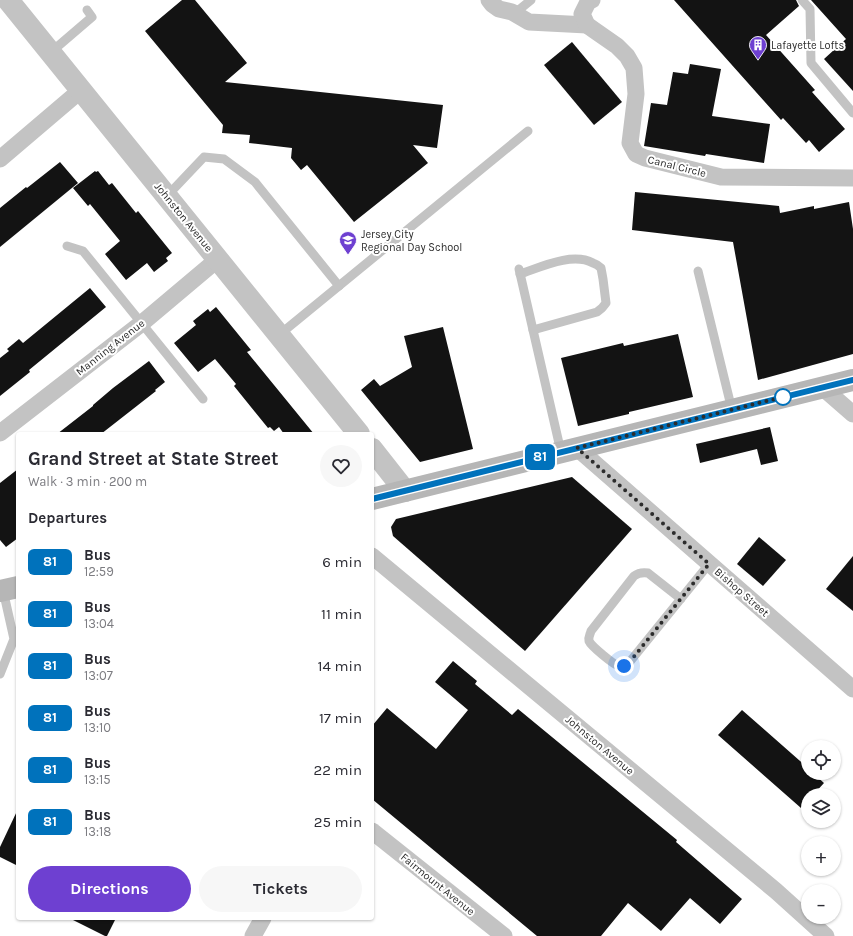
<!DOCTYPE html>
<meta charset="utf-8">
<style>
:root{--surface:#fff;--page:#f7f7f7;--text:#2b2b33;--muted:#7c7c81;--accent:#6e40d1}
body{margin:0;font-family:Karla,sans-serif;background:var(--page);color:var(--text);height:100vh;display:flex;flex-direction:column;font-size:15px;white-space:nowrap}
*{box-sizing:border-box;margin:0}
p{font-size:13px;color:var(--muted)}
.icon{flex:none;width:22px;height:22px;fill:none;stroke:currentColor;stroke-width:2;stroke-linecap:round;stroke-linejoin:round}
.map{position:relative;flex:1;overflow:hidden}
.side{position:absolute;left:16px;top:432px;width:358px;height:488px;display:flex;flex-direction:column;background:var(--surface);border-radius:4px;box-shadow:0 1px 3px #0004}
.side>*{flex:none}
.badge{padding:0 8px;border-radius:6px;font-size:14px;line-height:26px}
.fabs{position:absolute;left:801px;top:740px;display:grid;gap:8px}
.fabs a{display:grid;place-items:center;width:40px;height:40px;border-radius:50%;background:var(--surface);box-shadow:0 1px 3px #0004;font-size:20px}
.you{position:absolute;width:20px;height:20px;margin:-10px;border:3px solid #fff;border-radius:50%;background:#1a73e8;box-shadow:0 0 0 6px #1a73e833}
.map>.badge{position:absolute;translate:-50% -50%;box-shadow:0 0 0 2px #fff}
h2{padding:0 12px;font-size:15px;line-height:36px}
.round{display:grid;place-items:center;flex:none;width:42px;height:42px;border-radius:21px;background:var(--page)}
.head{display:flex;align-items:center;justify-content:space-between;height:68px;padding:0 12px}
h1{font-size:19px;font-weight:700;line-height:30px}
.primary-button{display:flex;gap:8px;margin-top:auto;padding:8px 12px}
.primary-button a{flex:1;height:46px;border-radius:24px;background:var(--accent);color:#fff;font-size:16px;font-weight:700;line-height:46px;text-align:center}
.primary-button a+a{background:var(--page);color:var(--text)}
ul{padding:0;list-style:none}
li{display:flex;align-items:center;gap:12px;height:52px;padding:0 12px}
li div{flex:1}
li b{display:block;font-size:15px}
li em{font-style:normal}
li .badge{min-width:44px;font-weight:700;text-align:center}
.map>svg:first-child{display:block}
</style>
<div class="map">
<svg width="853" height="936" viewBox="0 0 853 936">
<rect width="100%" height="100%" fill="#fff"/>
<!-- building -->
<g fill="#131313">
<polygon points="182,0 195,0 247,63 225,82 443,105 437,148 413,145 428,163 354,222 307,165 301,170 291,158 292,148 249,143 250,135 222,133 223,125 145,31"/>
<polygon points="674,0 796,0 799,6 766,35 815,90 812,92 845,129 819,152 809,140 806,143 783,118 781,120"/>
<polygon points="811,0 853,0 853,91 824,59 846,39"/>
<polygon points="572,42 622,102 594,125 544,65"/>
<polygon points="690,64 721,69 712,116 770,124 764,163 706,154 705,156 644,146 651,103 667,105 673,72 688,74"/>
<polygon points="60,162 78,183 0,247 0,208 26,187 27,188"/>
<polygon points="95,171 96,172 98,171 109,185 112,183 136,213 138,211 172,253 166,258 168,261 154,272 147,263 126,280 105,254 120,241 90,204 88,206 73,188"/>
<polygon points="635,192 779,206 780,213 814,206 814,209 849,202 853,229 853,354 758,380 733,242 632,230"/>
<polygon points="90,288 106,307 29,370 30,372 0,396 0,358 9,351 7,349 19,339 23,343"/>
<polygon points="216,307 251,350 247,352 314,434 284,434 279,427 274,431 270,427 268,428 234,386 236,384 215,359 198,372 174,343 196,325 193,321 208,309 210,312"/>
<polygon points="443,327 473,449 420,462 361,390 374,379 380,386 412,367 404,336"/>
<polygon points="678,334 693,397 629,412 629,414 578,426 561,358 623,343 624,346"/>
<polygon points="149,361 165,382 155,390 156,391 101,434 57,434 93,406 93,405 113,388"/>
<polygon points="770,427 778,461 761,465 757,449 700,463 696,444"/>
<polygon points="18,469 18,538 6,547 0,540 0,483"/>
<polygon points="572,477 632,529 525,651 393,536 391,527 396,519"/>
<polygon points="759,537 786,560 763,586 737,564"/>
<polygon points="853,556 853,611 826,589"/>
<polygon points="453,661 477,681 475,684 512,715 518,709 677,840 676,842 742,899 720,924 690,898 661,931 628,903 601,936 537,936 372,799 372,726 387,708 436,749 468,710 435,682"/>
<polygon points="742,710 808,768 808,773 813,773 824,783 813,795 808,795 808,801 801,808 718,735"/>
<polygon points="18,809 18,866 0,857 0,847"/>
<polygon points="69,918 116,918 107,936 105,936"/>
</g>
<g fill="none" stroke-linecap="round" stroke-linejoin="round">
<!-- service -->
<g stroke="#c3c3c3" stroke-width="9">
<polyline points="802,0 810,9 811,63 853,113"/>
<polyline points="512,12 520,9 531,0"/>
<polyline points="50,53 92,17 87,10"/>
<polyline points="167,196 204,157 224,159 255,182 339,286"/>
<polyline points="67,246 83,251 203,399"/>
<polyline points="519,269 561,452"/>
<polyline points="698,271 732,410"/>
<path d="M520,274C541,267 572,252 593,263C596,264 599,266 601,268L603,279L606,303L602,308L597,312L533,330"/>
<polyline points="279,335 528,131"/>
<path d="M681,599L648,573C642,572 638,573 634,576L591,631C590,635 588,637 589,641C591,646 614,665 619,666C622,667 625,665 628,664L709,564"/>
<polyline points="0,674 14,639 3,590"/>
</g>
<!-- minor -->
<g stroke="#c3c3c3" stroke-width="17">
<polyline points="489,0 492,4 499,9 512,12 529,22 587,25"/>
<polyline points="592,0 588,2 582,14 587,25 594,30 617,46 627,56 634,68 636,94 630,143 636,154 645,158 721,177 853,178"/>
<polyline points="0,159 81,90"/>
<polyline points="822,387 853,414"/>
<polyline points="0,433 142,323 218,259"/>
<polyline points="577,448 853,689"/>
<polyline points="372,556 776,891 826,936"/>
<polyline points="372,831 504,936"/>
<polyline points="253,936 263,918"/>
</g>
<!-- tertiary -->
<g stroke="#c3c3c3" stroke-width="22">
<polyline points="8,0 359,434"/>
<polyline points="372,449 405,491"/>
</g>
<!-- secondary -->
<g stroke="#b6b6b6" stroke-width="22">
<polyline points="372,499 853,380"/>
<polyline points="0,591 18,587"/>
</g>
</g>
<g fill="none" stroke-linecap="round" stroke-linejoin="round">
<defs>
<polyline id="line" points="372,499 853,380"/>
</defs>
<!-- line casing -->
<use href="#line" stroke="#fff" stroke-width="9"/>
<!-- line -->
<use href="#line" stroke="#0072bc" stroke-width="6"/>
<!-- walk -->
<polyline stroke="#2c2c2c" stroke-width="4" stroke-dasharray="0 7.2" points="624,666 628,664 709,564 577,448 783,397"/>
</g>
<!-- icons -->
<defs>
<symbol id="building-pin" viewBox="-11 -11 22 30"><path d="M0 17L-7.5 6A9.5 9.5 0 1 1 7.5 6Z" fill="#6e40d1" stroke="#fff"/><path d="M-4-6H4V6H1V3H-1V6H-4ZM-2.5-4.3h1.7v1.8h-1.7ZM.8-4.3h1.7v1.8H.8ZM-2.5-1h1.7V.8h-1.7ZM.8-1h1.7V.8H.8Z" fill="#fff"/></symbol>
<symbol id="school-pin" viewBox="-11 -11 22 30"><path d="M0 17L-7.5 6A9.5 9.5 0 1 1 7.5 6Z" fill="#6e40d1" stroke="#fff"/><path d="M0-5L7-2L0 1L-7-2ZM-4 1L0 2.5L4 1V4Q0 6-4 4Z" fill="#fff"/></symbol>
</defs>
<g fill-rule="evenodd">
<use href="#building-pin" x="748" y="35" width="20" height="27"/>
<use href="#school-pin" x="338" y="230" width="20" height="27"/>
</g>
<!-- markers -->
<circle fill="#fff" stroke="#0072bc" stroke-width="2" cx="783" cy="397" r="8"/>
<g text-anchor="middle" stroke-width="4" stroke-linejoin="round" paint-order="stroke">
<!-- poi labels -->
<g font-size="11" fill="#2c2c2c" stroke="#fff" text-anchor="start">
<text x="771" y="49">Lafayette Lofts</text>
<text x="361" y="238">Jersey City<tspan x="361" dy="13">Regional Day School</tspan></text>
</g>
<!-- street labels -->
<g font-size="11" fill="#2c2c2c" stroke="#fff">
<text transform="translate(677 166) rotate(14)" y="4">Canal Circle</text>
<text transform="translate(184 217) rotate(51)" y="4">Johnston Avenue</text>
<text transform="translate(110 347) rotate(-38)" y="4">Manning Avenue</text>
<text transform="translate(742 592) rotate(41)" y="4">Bishop Street</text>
<text transform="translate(600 745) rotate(40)" y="4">Johnston Avenue</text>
<text transform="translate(438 884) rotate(39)" y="4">Fairmount Avenue</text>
</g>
</g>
</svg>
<div class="fabs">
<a><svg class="icon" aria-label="locate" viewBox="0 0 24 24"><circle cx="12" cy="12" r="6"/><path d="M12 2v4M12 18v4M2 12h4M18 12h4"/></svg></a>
<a><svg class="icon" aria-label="layers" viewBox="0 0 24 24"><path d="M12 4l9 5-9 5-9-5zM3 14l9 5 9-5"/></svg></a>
<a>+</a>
<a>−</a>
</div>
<div class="you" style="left:624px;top:666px"></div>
<b class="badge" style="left:540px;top:457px;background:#0072bc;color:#fff">81</b>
<section class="side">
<div class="head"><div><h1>Grand Street at State Street</h1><p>Walk · 3 min · 200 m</p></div><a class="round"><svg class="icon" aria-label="heart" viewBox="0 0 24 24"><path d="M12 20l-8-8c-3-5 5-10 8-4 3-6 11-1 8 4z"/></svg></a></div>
<h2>Departures</h2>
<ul>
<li><span class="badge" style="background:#0072bc;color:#fff">81</span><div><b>Bus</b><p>12:59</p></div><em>6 min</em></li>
<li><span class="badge" style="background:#0072bc;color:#fff">81</span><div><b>Bus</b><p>13:04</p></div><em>11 min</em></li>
<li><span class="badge" style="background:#0072bc;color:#fff">81</span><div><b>Bus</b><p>13:07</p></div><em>14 min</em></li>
<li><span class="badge" style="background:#0072bc;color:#fff">81</span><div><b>Bus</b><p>13:10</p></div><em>17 min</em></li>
<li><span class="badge" style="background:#0072bc;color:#fff">81</span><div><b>Bus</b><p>13:15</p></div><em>22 min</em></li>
<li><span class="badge" style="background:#0072bc;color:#fff">81</span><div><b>Bus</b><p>13:18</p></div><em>25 min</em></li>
</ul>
<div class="primary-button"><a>Directions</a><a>Tickets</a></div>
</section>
</div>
